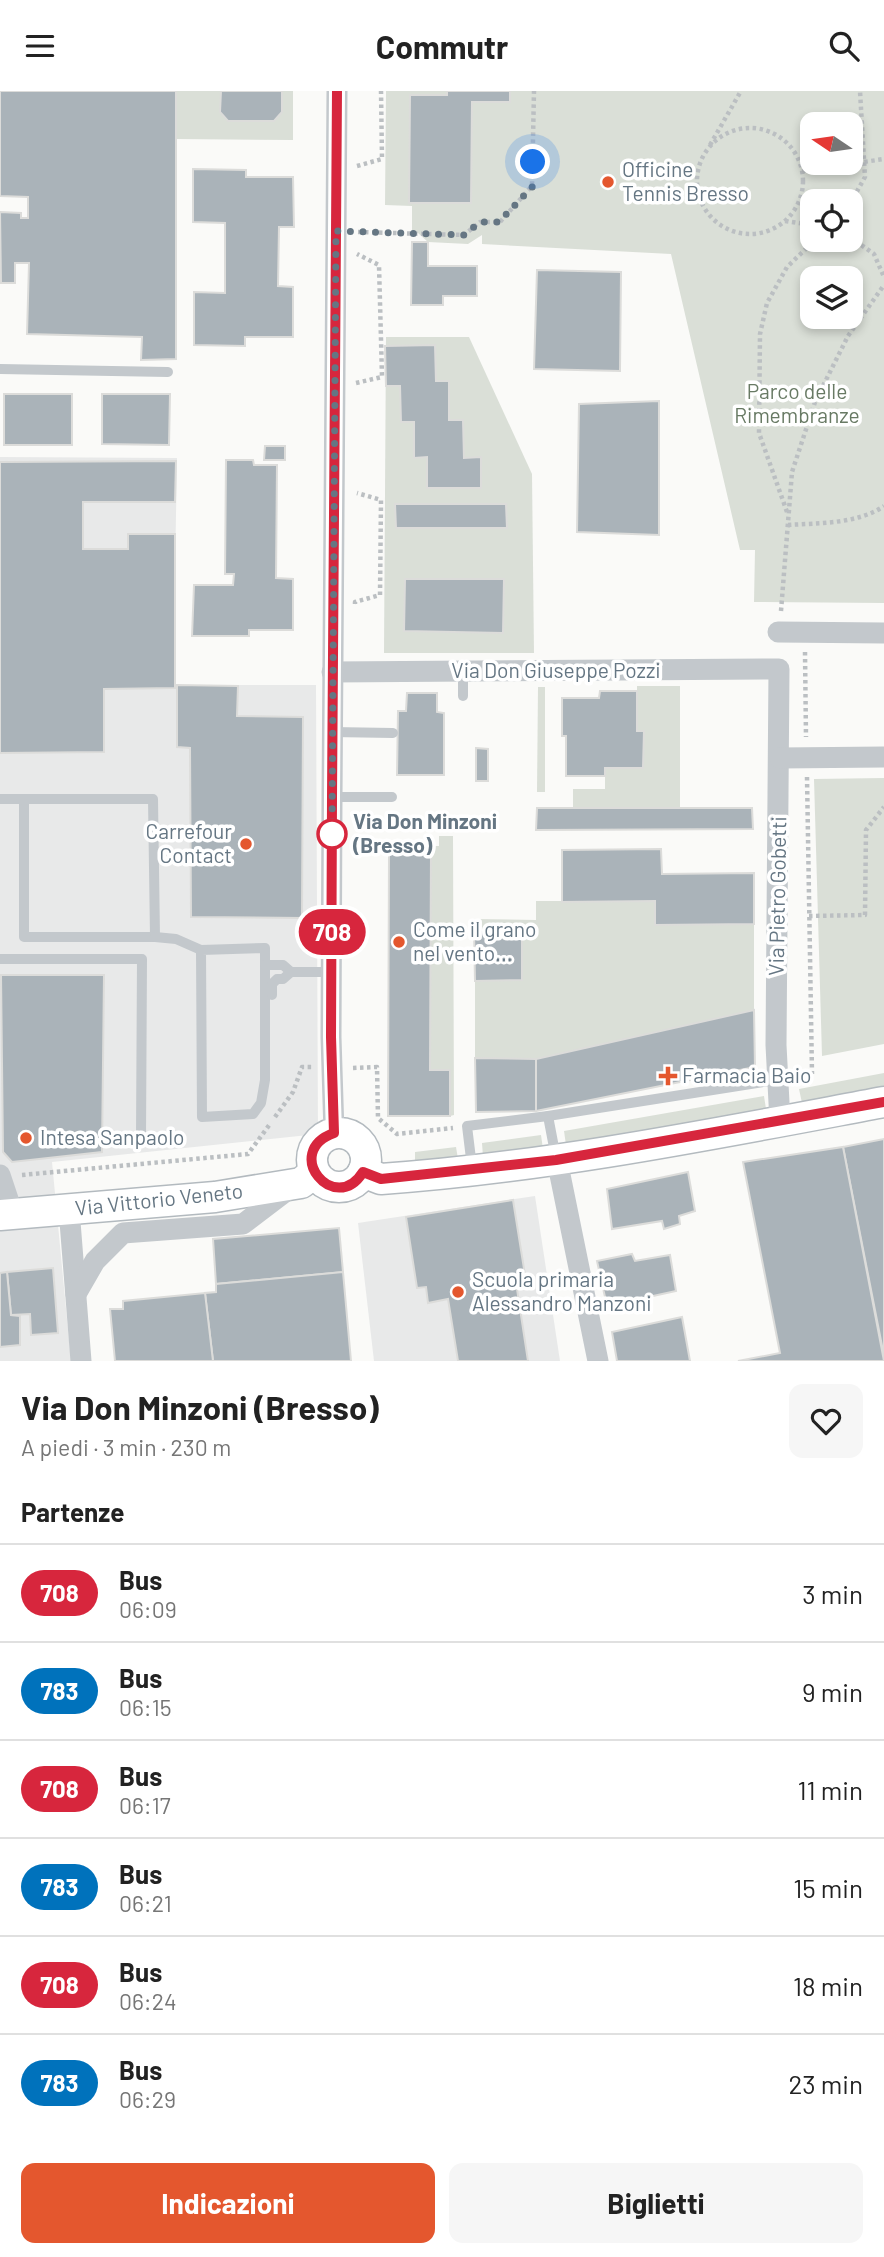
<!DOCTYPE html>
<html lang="it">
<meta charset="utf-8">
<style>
:root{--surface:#fff;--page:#f6f6f6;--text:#222;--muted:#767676;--line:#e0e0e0;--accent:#e4572e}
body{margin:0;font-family:Barlow,sans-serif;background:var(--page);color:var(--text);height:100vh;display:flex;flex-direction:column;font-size:26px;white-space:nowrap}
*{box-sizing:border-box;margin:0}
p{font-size:23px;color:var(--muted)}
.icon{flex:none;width:38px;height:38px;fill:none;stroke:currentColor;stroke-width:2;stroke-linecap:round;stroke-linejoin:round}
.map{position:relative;height:1270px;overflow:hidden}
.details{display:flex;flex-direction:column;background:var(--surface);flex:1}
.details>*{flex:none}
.badge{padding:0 14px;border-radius:23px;font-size:24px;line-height:46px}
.needle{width:46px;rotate:283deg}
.controls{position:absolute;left:800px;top:21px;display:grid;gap:14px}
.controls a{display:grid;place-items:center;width:63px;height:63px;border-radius:14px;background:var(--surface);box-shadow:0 4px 10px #0003;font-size:35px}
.you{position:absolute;width:35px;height:35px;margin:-18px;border:5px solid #fff;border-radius:50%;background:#1a73e8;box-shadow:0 0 0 10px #1a73e833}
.map>.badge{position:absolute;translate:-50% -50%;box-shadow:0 0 0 4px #fff}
h2{padding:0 21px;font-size:26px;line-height:63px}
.round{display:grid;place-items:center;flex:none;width:74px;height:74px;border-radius:14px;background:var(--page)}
.overview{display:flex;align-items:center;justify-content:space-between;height:119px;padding:0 21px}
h1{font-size:33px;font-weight:700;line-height:52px}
.cta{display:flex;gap:14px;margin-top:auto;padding:14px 21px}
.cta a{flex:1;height:80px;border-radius:14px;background:var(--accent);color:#fff;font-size:28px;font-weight:700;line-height:80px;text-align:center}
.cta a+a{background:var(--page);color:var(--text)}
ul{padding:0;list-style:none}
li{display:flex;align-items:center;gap:21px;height:98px;padding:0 21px;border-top:2px solid var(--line)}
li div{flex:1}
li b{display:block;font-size:26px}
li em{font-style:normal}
li .badge{min-width:77px;font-weight:700;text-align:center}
header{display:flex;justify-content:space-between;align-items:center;height:91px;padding:0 21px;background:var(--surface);font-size:32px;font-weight:700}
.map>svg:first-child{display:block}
</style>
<header><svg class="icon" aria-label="menu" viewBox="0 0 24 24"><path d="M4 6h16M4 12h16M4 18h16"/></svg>Commutr<svg class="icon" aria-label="search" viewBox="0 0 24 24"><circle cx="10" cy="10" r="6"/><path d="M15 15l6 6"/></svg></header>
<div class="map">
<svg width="884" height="1270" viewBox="0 0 884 1270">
<rect width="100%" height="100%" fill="#fafaf8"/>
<!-- built -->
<g fill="#e8e9e9">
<polygon points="0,366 177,367 173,594 316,594 318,1043 52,1071 71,1270 0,1270"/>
<polygon points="535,1105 560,1270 374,1270 358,1132"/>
</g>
<!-- green -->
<g fill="#dadfd7" fill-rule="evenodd">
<polygon points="176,0 293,0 293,49 176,48"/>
<path d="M386,0H884V512L754,511L755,459H740L671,163L482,153V144L468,153L428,151L418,142L412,143V115L385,114ZM812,33H850V72H812ZM812,110H850V149H812ZM812,187H850V226H812Z"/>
<polygon points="386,246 469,246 532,383 534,562 384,562"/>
<polygon points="637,595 680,595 680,717 573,717 573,698 605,698 605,677 643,677 644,641 637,640"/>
<polygon points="538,596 545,596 545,701 537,701"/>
<polygon points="884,687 884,953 822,965 814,688"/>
<polygon points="439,745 453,745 454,1024 450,1025 450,979 430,979 431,755 439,755"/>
<polygon points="536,810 655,810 656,834 754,833 754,919 536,968 475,967 475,890 522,889 522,838 474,839 474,828 536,829"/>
<polygon points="884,982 884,997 802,1012 799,998"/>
<polygon points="764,1005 766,1018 566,1054 564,1040"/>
<polygon points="541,1044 543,1058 483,1066 482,1052"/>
<polygon points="456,1056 458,1068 415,1073 415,1061"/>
</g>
<!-- building -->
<g fill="#aab3b9" stroke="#dcdcda" stroke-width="2">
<polygon points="0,0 176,0 176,268 141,269 142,246 27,243 29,172 15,172 15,192 1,192 0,121 21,122 21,127 28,127 28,106 0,105"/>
<polygon points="221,0 282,0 282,21 274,30 228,30 220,21"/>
<polygon points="447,0 510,0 510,11 472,11 471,112 409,112 410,4 447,4"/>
<polygon points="193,78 246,79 246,86 293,86 294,136 279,136 278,195 293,196 293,246 245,246 245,255 194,254 194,201 225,202 225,132 193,131"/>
<polygon points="412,151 428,151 428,175 477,175 477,205 443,205 443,214 411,214"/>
<polygon points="537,179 621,181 620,280 534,278"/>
<polygon points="435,254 436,290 449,290 449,329 463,329 464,367 481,366 481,397 427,397 427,366 414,367 414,331 401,331 400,295 386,295 385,255"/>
<rect x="4" y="303" width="68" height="51"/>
<polygon points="102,303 170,303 169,354 102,353"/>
<polygon points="659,310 659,444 577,441 579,313"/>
<polygon points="265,355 285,355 285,369 264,369"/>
<polygon points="226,369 253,369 254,374 277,374 276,487 293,488 293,539 249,539 249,545 192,545 194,494 233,494 234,483 225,483"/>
<polygon points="176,370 175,411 83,411 83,458 128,458 128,443 175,443 175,597 104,598 104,661 0,662 0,371"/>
<polygon points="395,413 506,413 507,437 396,437"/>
<polygon points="405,488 504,488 503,542 404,540"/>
<polygon points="177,594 238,595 237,625 303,626 302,827 191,826 190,657 177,656"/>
<polygon points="600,600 637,600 637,640 644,640 643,677 605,677 605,685 566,685 566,645 562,645 562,607 599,607"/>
<polygon points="407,602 437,602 437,621 444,622 444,684 397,684 398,620 406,620"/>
<polygon points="476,657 488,658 488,690 476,690"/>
<polygon points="537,717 752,717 753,738 536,739"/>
<polygon points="661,758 662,783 754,782 754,833 655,834 655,810 562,811 562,759"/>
<polygon points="389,762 431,762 430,979 450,979 450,1025 388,1025"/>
<polygon points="522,838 522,889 475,890 474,839"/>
<polygon points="1,884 104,884 102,1061 12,1071 3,1061"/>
<polygon points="754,919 755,976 536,1020 536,968"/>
<polygon points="475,967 536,968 536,1020 476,1021"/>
<polygon points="884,1048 884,1265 843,1056"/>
<polygon points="843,1056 884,1270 738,1270 780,1262 743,1071"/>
<polygon points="688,1081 695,1120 679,1125 680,1133 664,1138 662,1130 612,1138 607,1098"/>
<polygon points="513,1109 525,1184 515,1185 528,1270 458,1270 448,1208 428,1212 426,1196 417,1197 406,1126"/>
<polygon points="339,1137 343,1181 216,1193 213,1148"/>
<polygon points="632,1163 635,1170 670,1164 676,1200 607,1215 597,1170"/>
<polygon points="53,1177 58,1242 31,1244 30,1223 11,1224 7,1181"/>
<polygon points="7,1181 11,1224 20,1225 20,1254 0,1256 0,1182"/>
<polygon points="343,1181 351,1270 213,1270 205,1202 216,1201 216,1193"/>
<polygon points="205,1202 213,1270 115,1270 110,1218 123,1218 123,1210"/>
<polygon points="682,1226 690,1270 617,1270 612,1241"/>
</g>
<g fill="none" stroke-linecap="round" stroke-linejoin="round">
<defs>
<g id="secondary">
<circle cx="339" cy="1069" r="27"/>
<path d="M363,1081L381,1088C550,1076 718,1042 884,1011"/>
<polyline points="0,1124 215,1106 301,1092 314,1082"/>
</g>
</defs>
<!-- secondary casing -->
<use href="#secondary" stroke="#b3babf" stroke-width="33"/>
<!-- path -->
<g stroke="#bbbfc2" stroke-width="4.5" stroke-dasharray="3.5 3.5" stroke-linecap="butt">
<circle cx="750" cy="90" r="53"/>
<polyline points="710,54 741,0"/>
<polyline points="357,75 382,68 381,0"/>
<polyline points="802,80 884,68"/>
<polyline points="850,113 865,86 860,0"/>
<polyline points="785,130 812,134"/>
<polyline points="358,141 464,144 480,131 500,131 532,95 534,0"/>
<polyline points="850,146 874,163 884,186"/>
<polyline points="356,292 382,286 379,174 357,163"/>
<polyline points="787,421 759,342 760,243 767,212 787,176 815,149"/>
<path d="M788,434C819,432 858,433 884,415"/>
<polyline points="355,513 355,511 380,504 381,409 357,402"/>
<polyline points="781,520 792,381 815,311 848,245 884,194"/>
<polyline points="805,561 806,646"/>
<polyline points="807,686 812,983"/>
<polyline points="809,825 865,824 866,739 884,716"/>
<polyline points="353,977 377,976 378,1027 397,1043 453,1037"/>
<polyline points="275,1026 293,1001 302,976 313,976"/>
<polyline points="22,1084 248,1063 270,1033"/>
</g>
<!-- service -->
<g stroke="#c3c8cc" stroke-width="10">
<polyline points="0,278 168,281"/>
<polyline points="463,605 463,581"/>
<polyline points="332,641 393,642"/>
<polyline points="332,706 392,706"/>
<polyline points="0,708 153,708 155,846 24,846 24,708"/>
<polyline points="155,846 176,848 201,859"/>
<polygon points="265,857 265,989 261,1012 253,1023 202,1026 201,859"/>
<polyline points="0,868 142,868 141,1046"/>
<polyline points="265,874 283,874 291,881"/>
<polyline points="272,904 272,893 277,888 283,888 291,881 331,881"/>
<polyline points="548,1025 556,1067"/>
<polyline points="472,1076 467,1035 548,1025 776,989"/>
</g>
<!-- minor -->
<g stroke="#c3c8cc" stroke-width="21">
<polyline points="778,541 884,542"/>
<polyline points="332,581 779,578 776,954 780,1031"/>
<polyline points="780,667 884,666"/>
<polyline points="334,1042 331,946 332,706 337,0"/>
<polyline points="557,1069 598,1270"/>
<polyline points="0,1084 13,1123"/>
<polyline points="69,1118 81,1270"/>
<polyline points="76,1203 95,1170 123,1142 243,1133 293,1095"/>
</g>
<!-- secondary -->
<use href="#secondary" stroke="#fff" stroke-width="30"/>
</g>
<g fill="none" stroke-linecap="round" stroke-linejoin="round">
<defs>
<path id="line" d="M337,0L332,706L331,946L334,1042C281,1061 335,1126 363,1081L381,1088L556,1069L884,1011"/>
</defs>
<!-- line casing -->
<use href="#line" stroke="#fff" stroke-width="16"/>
<!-- line -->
<use href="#line" stroke="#d7263d" stroke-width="10"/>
<!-- walk -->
<polyline stroke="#657683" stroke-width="7" stroke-dasharray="0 12.6" points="332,743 336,140 464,144 480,131 499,131 533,95 533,71"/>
</g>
<!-- markers -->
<g fill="#e4572e" stroke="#fff" stroke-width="2.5">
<circle cx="608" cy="91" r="7"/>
<circle cx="246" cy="753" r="7"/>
<circle cx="399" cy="851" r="7"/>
<path d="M664.5 974.5h7v7h7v7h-7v7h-7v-7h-7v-7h7z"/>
<circle cx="26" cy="1047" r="7"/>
<circle cx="458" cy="1201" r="7"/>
</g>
<circle fill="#fff" stroke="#d7263d" stroke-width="3.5" cx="332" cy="743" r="14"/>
<g text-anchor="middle" stroke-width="7" stroke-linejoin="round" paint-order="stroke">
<!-- poi labels -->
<g font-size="21" fill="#657683" stroke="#fff" text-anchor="start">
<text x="622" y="86">Officine<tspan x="622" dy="24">Tennis Bresso</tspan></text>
<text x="232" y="748" text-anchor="end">Carrefour<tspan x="232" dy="24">Contact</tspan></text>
<text x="413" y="846">Come il grano<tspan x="413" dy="24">nel vento...</tspan></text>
<text x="682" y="992">Farmacia Baio</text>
<text x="40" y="1054">Intesa Sanpaolo</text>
<text x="472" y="1196">Scuola primaria<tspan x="472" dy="24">Alessandro Manzoni</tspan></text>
</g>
<!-- park labels -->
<g font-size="21" fill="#687a64" stroke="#fff">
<text x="797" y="308">Parco delle<tspan x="797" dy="24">Rimembranze</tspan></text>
</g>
<!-- street labels -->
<g font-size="21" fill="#657683" stroke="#fff">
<text x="556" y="587">Via Don Giuseppe Pozzi</text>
<text transform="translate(778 805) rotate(-89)" y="7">Via Pietro Gobetti</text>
<text transform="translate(159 1109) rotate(-6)" y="7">Via Vittorio Veneto</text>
</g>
<!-- stop labels -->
<g font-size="21" font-weight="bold" fill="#657683" stroke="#fff" text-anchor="start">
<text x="353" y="738">Via Don Minzoni<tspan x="353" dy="24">(Bresso)</tspan></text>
</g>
</g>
</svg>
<div class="controls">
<a><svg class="needle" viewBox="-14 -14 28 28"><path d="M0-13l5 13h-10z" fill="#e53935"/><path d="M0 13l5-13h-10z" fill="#767676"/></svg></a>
<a><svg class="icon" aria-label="locate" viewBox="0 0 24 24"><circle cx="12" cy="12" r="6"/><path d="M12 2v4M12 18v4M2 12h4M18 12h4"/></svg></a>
<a><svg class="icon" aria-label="layers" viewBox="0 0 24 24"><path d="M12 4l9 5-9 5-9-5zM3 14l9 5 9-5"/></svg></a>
</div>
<div class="you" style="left:533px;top:71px"></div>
<b class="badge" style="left:332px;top:841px;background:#d7263d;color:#fff">708</b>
</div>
<section class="details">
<div class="overview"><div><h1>Via Don Minzoni (Bresso)</h1><p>A piedi · 3 min · 230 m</p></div><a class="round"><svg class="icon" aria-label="heart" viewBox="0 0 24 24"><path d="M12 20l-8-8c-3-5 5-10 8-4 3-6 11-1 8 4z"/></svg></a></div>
<h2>Partenze</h2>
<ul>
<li><span class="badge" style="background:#d7263d;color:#fff">708</span><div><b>Bus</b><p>06:09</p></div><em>3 min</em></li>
<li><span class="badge" style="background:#0072bc;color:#fff">783</span><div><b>Bus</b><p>06:15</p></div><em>9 min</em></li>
<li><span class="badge" style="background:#d7263d;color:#fff">708</span><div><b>Bus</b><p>06:17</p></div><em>11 min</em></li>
<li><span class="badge" style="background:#0072bc;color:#fff">783</span><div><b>Bus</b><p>06:21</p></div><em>15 min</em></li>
<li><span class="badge" style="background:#d7263d;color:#fff">708</span><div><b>Bus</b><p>06:24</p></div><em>18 min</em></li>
<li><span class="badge" style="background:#0072bc;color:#fff">783</span><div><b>Bus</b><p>06:29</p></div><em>23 min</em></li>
</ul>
<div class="cta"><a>Indicazioni</a><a>Biglietti</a></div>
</section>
